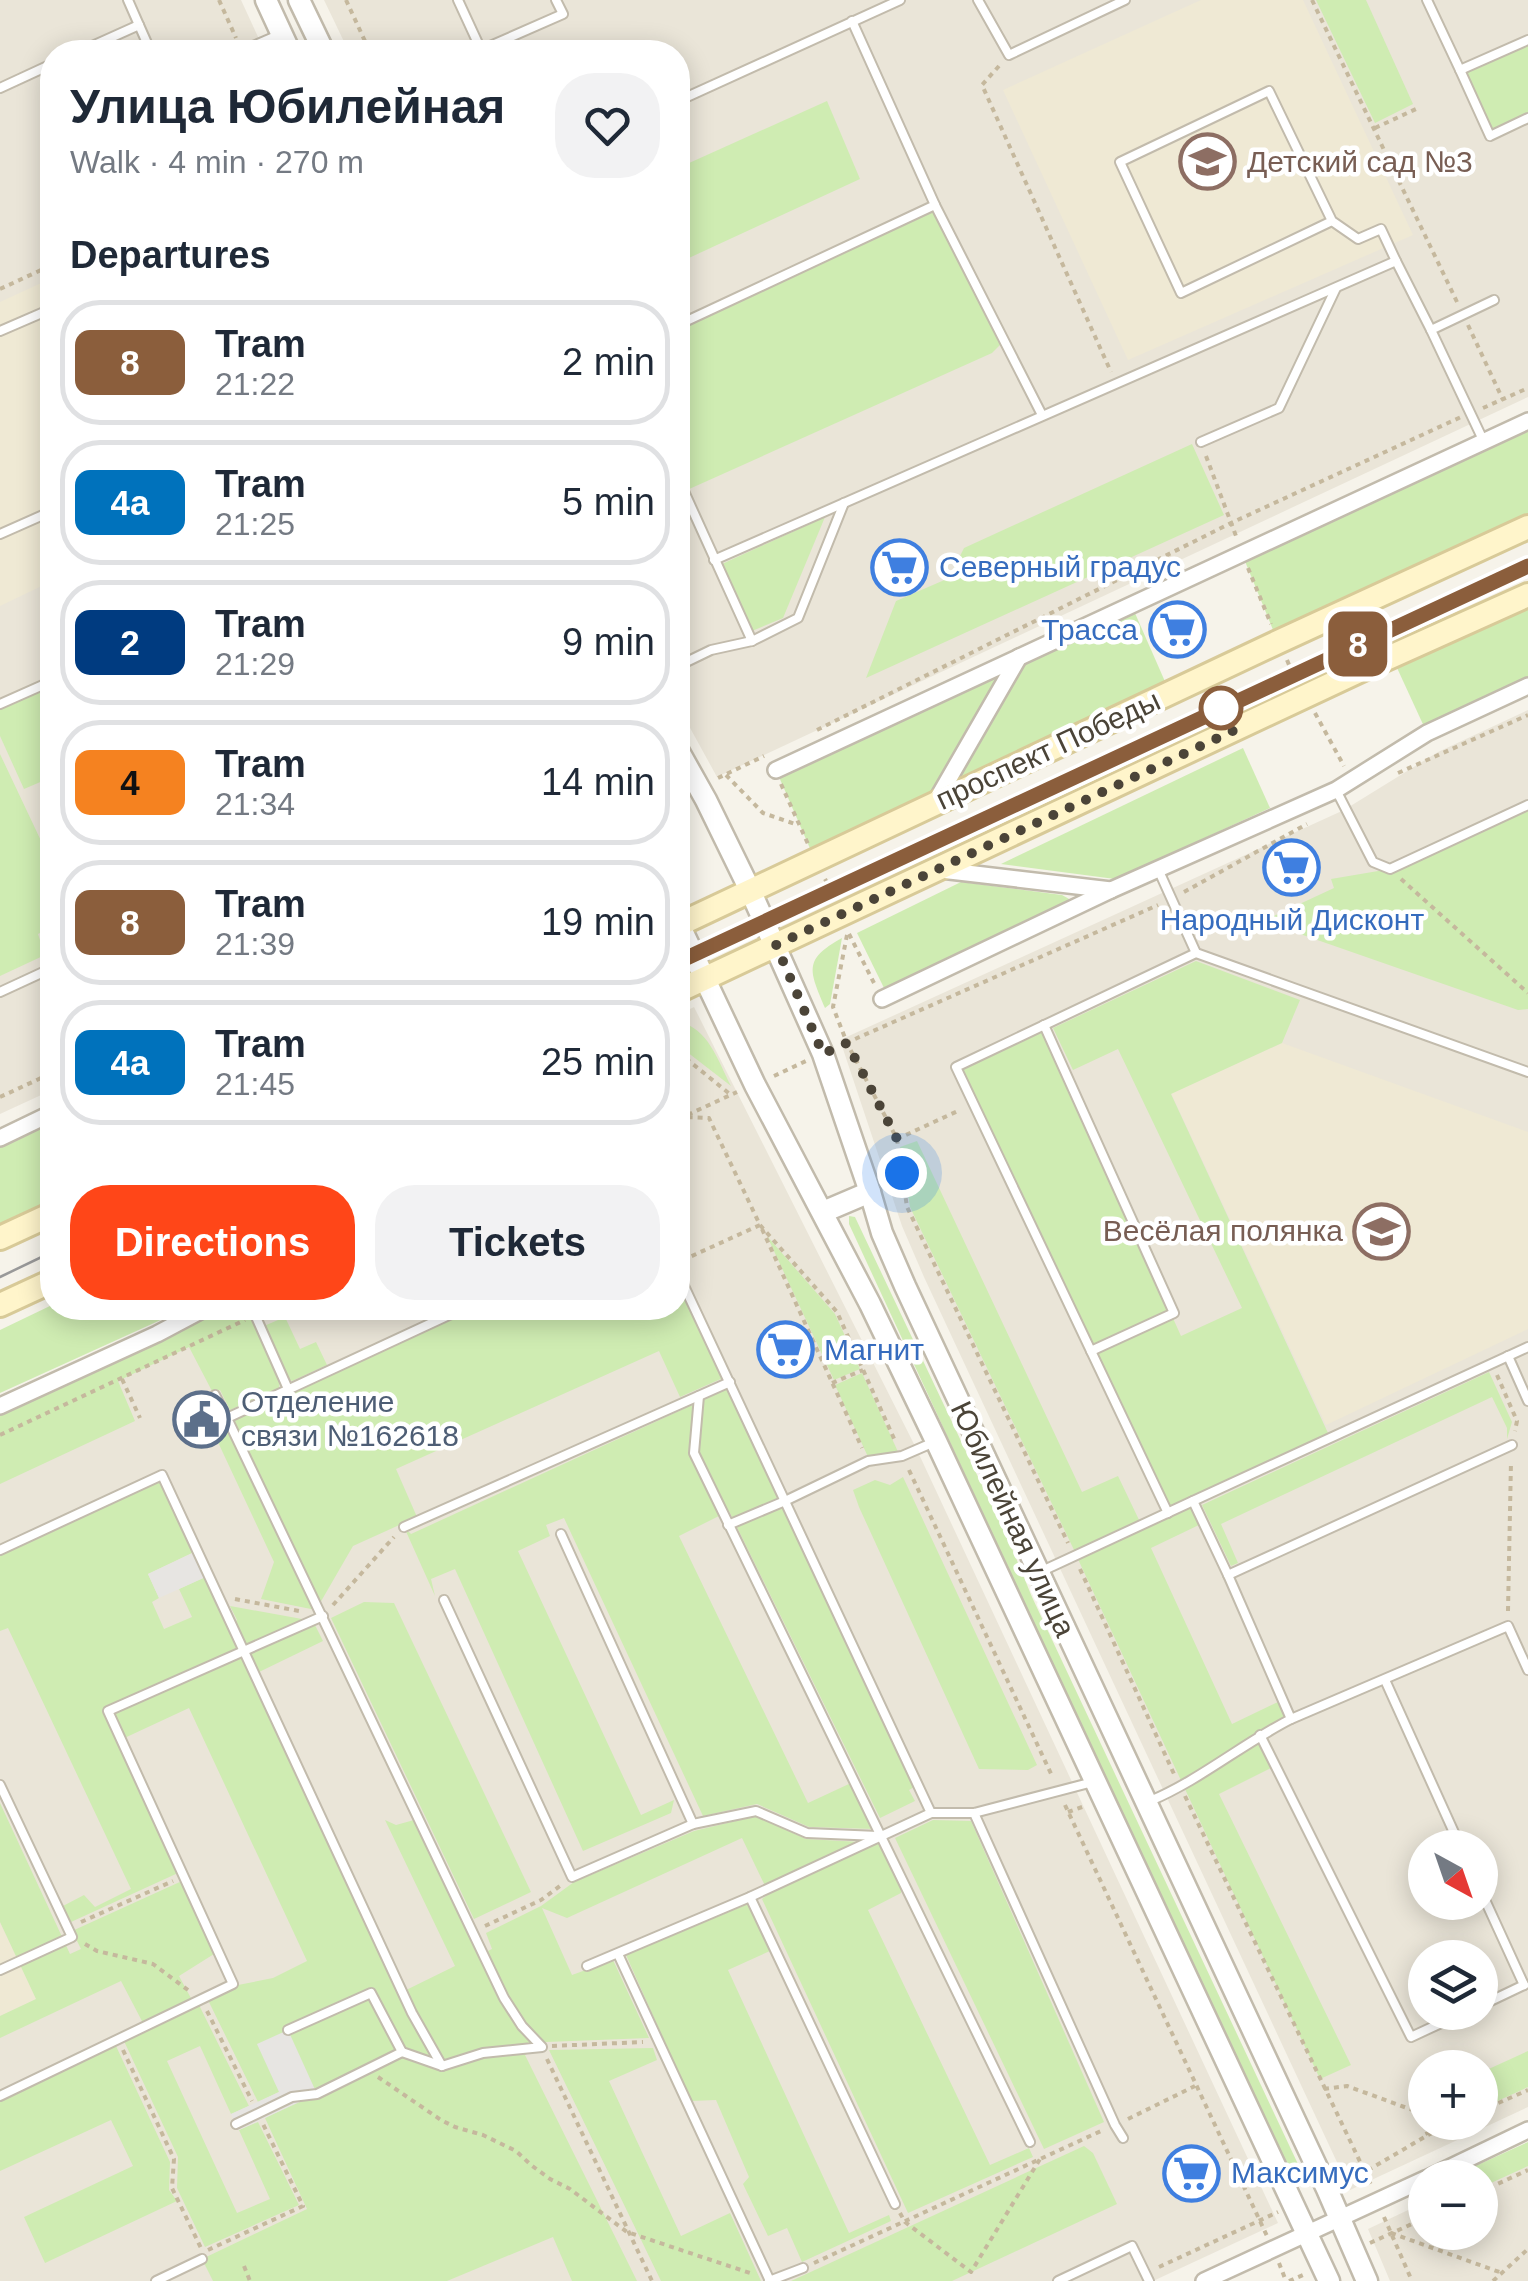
<!DOCTYPE html>
<meta charset="utf-8">
<style>
:root{--surface:#fff;--page:#f2f2f3;--text:#1f2937;--muted:#747a83;--line:#e0e1e3;--accent:#ff4618}
body{margin:0;font-family:Arial,sans-serif;background:var(--page);color:var(--text);height:100vh;display:flex;flex-direction:column;font-size:38px;white-space:nowrap}
*{box-sizing:border-box;margin:0}
p{font-size:32px;color:var(--muted)}
.icon{flex:none;width:55px;height:55px;fill:none;stroke:currentColor;stroke-width:2;stroke-linecap:round;stroke-linejoin:round}
.map{position:relative;flex:1;overflow:hidden}
.details{position:absolute;left:40px;top:40px;width:650px;height:1280px;display:flex;flex-direction:column;background:var(--surface);border-radius:40px;box-shadow:0 5px 25px #0003}
.details>*{flex:none}
.badge{padding:0 20px;border-radius:15px;font-size:35px;line-height:65px}
.needle{width:65px;rotate:140deg}
.tools{position:absolute;left:1408px;top:1830px;display:grid;gap:20px}
.tools a{display:grid;place-items:center;width:90px;height:90px;border-radius:50%;background:var(--surface);box-shadow:0 5px 25px #0003;font-size:50px}
.you{position:absolute;width:50px;height:50px;margin:-25px;border:8px solid #fff;border-radius:50%;background:#1a73e8;box-shadow:0 0 0 15px #1a73e833}
.map>.badge{position:absolute;translate:-50% -50%;box-shadow:0 0 0 5px #fff}
h2{padding:0 30px;font-size:38px;line-height:90px}
.round{display:grid;place-items:center;flex:none;width:105px;height:105px;border-radius:40px;background:var(--page)}
.head{display:flex;align-items:center;justify-content:space-between;height:170px;padding:0 30px}
h1{font-size:48px;font-weight:700;line-height:75px}
.cta{display:flex;gap:20px;margin-top:auto;padding:20px 30px}
.cta a{flex:1;height:115px;border-radius:40px;background:var(--accent);color:#fff;font-size:40px;font-weight:700;line-height:115px;text-align:center}
.cta a+a{background:var(--page);color:var(--text)}
ul{padding:0;list-style:none}
li{display:flex;align-items:center;gap:30px;height:125px;margin:0 20px 15px;padding:0 10px;border:5px solid var(--line);border-radius:40px}
li div{flex:1}
li b{display:block;font-size:38px}
li em{font-style:normal}
li .badge{min-width:110px;font-weight:700;text-align:center}
.map>svg:first-child{display:block}
</style>
<div class="map">
<svg width="1528" height="2281" viewBox="0 0 1528 2281">
<rect width="100%" height="100%" fill="#f6f3ea"/>
<!-- residential -->
<g fill="#eae5d8" fill-rule="evenodd">
<polygon points="0,0 241,0 265,52 52,52 52,1090 0,1114"/>
<polygon points="324,0 1528,0 1528,397 717,777 678,706 678,52 349,52"/>
<path d="M1528,710V2107L1350,2190L924,1277L902,1226L840,1040L1344,810L1438,752ZM1425,1848H1480V1902H1425ZM1425,1958H1480V2012H1425ZM1425,2068H1480V2122H1425Z"/>
<polygon points="694,1007 917,1450 1278,2223 1153,2281 0,2281 0,1431 249,1308 678,1308 678,1015"/>
<polygon points="1528,2153 1528,2281 1390,2281 1368,2229 1425,2202 1425,2232 1480,2232 1480,2178"/>
</g>
<!-- education -->
<g fill="#efe9d4">
<polygon points="1201,0 1303,0 1413,235 1128,360 1003,90"/>
<polygon points="52,278 52,581 0,606 0,302"/>
<polygon points="1282,1043 1528,1132 1528,1329 1326,1425 1171,1093"/>
<polygon points="0,1922 37,1999 0,2016"/>
</g>
<!-- green -->
<g fill="#cfecb2">
<polygon points="1316,0 1366,0 1413,104 1375,123"/>
<polygon points="1528,44 1528,114 1492,131 1464,72"/>
<polygon points="827,101 860,179 678,263 678,168"/>
<polygon points="934,210 1002,343 992,353 687,490 678,467 678,330"/>
<polygon points="1528,420 1528,527 1278,642 1242,554"/>
<polygon points="1192,444 1224,515 866,678 896,601 949,578 964,548"/>
<polygon points="825,517 783,618 752,631 722,564"/>
<polygon points="1528,595 1528,686 1427,733 1392,657"/>
<polygon points="1131,604 1170,693 815,860 776,770"/>
<polygon points="52,684 52,777 24,789 0,736 0,708"/>
<polygon points="1243,748 1270,808 1115,879 1001,864"/>
<polygon points="0,754 43,845 52,841 52,927 38,934 45,955 0,976"/>
<polygon points="1528,805 1528,1009 1518,1010 1263,921 1334,888 1331,879 1390,869"/>
<polygon points="961,882 1062,895 1071,900 884,988 857,933"/>
<path d="M842,938L830,1004L825,1008C810,971 802,960 842,938Z"/>
<polygon points="1196,961 1300,1000 1282,1043 1171,1094 1328,1433 1170,1507 962,1070 1043,1030 1181,1336 1242,1308 1118,1049 1073,1070 1053,1028"/>
<path d="M678,1021C709,1029 717,1059 731,1086L678,1045Z"/>
<polygon points="52,1114 52,1214 0,1238 0,1138"/>
<polygon points="917,1141 1082,1492 1118,1476 1140,1522 1075,1552 910,1207 900,1147"/>
<polygon points="849,1216 855,1217 1014,1553 1032,1597 1305,2179 1295,2187 849,1224"/>
<polygon points="767,1236 835,1314 860,1369 834,1380"/>
<polygon points="678,1285 723,1378 680,1397 659,1351 396,1469 417,1517 353,1546 316,1610 261,1599 274,1562 209,1423 223,1417 227,1423 477,1308 678,1308"/>
<polygon points="52,1305 52,1308 187,1308 0,1393 0,1330"/>
<polygon points="206,1308 252,1308 255,1315 251,1318 257,1329 285,1317 300,1349 316,1342 327,1365 292,1381 286,1378 280,1381 279,1388 230,1410 220,1390 213,1393 189,1347 118,1381 135,1421 0,1484 0,1406"/>
<polygon points="1489,1372 1512,1422 1507,1439 1507,1428 1492,1397 1221,1524 1238,1563 1231,1566 1202,1505"/>
<polygon points="862,1373 899,1454 869,1459 835,1385"/>
<polygon points="727,1389 916,1786 909,1790 915,1801 880,1818 729,1511 679,1536 808,1803 851,1783 874,1829 809,1827 757,1804 703,1816 564,1518 546,1525 550,1536 518,1551 641,1815 674,1800 671,1813 583,1851 455,1569 431,1579 435,1596 404,1527 411,1534"/>
<polygon points="903,1477 1037,1765 1028,1770 979,1769 859,1507 853,1490 875,1480 890,1485"/>
<polygon points="159,1480 194,1552 148,1574 159,1598 152,1602 164,1629 192,1617 179,1589 205,1577 400,1993 455,1966 385,1820 396,1825 414,1820 479,1955 492,1949 486,1933 541,1906 574,1882 694,1831 756,1816 806,1839 880,1843 901,1887 901,1893 868,1910 990,2165 1029,2148 1033,2157 908,2213 762,1899 769,1894 742,1838 567,1918 542,1908 572,1975 613,1960 649,2038 546,2042 525,2055 637,2281 572,2281 553,2237 447,2281 213,2281 202,2259 307,2209 265,2118 316,2093 279,2092 258,2102 208,2000 238,1985 273,1978 307,1961 189,1708 118,1741 178,1873 71,1922 63,1906 84,1895 95,1907 131,1889 8,1628 0,1631 0,1555"/>
<polygon points="1192,1504 1201,1524 1151,1548 1232,1724 1280,1701 1288,1718 1257,1734 1273,1767 1219,1794 1351,2065 1320,2079 1077,1557"/>
<polygon points="364,1602 394,1603 531,1892 474,1919 331,1618"/>
<polygon points="230,1606 313,1621 323,1641 257,1673 233,1623 237,1620"/>
<polygon points="0,1803 70,1954 81,1949 72,1931 182,1881 214,1954 179,1976 192,2000 143,2023 121,1981 0,2038 0,2016 36,1999 0,1922"/>
<polygon points="933,1820 971,1821 1104,2122 1044,2149 895,1838"/>
<polygon points="748,1904 770,1951 728,1970 849,2233 889,2215 891,2221 802,2262 787,2228 768,2236 743,2184 749,2177 716,2100 691,2101 626,1955"/>
<polygon points="199,2005 249,2106 231,2114 200,2046 167,2061 237,2213 270,2199 239,2130 258,2122 299,2205 205,2247 177,2188 178,2157 124,2041"/>
<polygon points="116,2046 170,2162 169,2190 177,2201 45,2263 24,2217 133,2166 111,2120 0,2171 0,2101"/>
<polygon points="653,2048 657,2060 609,2081 681,2236 730,2213 761,2281 661,2281 549,2050"/>
<polygon points="1528,2051 1528,2087 1480,2109 1480,2073"/>
<polygon points="1528,2142 1528,2166 1480,2188 1480,2178 1451,2177"/>
<polygon points="1084,2146 1093,2153 1117,2204 952,2281 791,2281"/>
</g>
<!-- parking -->
<g fill="#e7e5e2">
<polygon points="197,1551 208,1576 159,1598 148,1574"/>
<polygon points="288,2030 317,2094 239,2130 231,2114 279,2092 257,2044"/>
</g>
<g fill="none" stroke-linecap="round" stroke-linejoin="round">
<defs>
<g id="service">
<polyline points="128,0 139,25"/>
<polyline points="458,0 482,52"/>
<polyline points="978,0 1009,55 1125,0"/>
<polyline points="1427,0 1460,70 1528,40"/>
<polyline points="852,21 935,205 1042,415"/>
<polyline points="481,50 563,14 556,0"/>
<polyline points="79,52 139,25 151,52"/>
<polyline points="239,52 281,34"/>
<polyline points="1460,70 1490,136 1528,118"/>
<polyline points="0,88 52,64"/>
<polyline points="678,101 900,0"/>
<polyline points="1332,221 1181,293 1120,162 1269,91 1332,221 1358,239 1381,229 1396,261"/>
<polyline points="678,325 935,205"/>
<polyline points="0,331 51,309 52,311"/>
<polyline points="1201,442 1279,408 1336,288"/>
<polyline points="1484,442 1431,330 1494,300"/>
<polyline points="678,478 752,641 798,618 844,503"/>
<polyline points="0,534 52,511"/>
<polyline points="714,560 1396,261 1431,330"/>
<polyline points="678,666 711,650 752,641"/>
<polyline points="0,704 52,681"/>
<polyline points="1336,790 1373,862 1390,869 1528,805"/>
<polyline points="1158,869 1196,953 1528,1072"/>
<polyline points="0,992 52,968"/>
<polyline points="1044,1025 1174,1313 1091,1351"/>
<polyline points="252,1308 288,1389"/>
<polyline points="1508,1356 1528,1401"/>
<polyline points="215,1395 227,1418"/>
<polyline points="699,1396 694,1453 1030,2142"/>
<polyline points="1193,1501 1528,1347"/>
<polyline points="1168,1513 956,1067 1196,953"/>
<polyline points="728,1525 785,1501 868,1461 902,1456 932,1443"/>
<polyline points="404,1527 730,1382"/>
<polyline points="561,1534 693,1824"/>
<polyline points="0,1550 162,1475 412,2013 442,2066"/>
<polyline points="1042,1571 1193,1501 1228,1575 1512,1445"/>
<polyline points="444,1600 572,1877 693,1824 756,1811 807,1833 878,1836"/>
<polyline points="1385,1680 1461,1848"/>
<polyline points="1291,1719 1508,1626 1528,1670"/>
<polyline points="1260,1735 1411,2037 1465,2012"/>
<polyline points="0,1785 72,1937 0,1970"/>
<path d="M1150,1801C1200,1780 1242,1744 1291,1719L1228,1575"/>
<polyline points="931,1813 974,1813 1093,1782"/>
<polyline points="974,1813 1115,2125 1123,2138"/>
<polyline points="1480,1889 1524,1985"/>
<polyline points="750,1897 895,2204"/>
<polyline points="618,1954 770,2281"/>
<polyline points="587,1966 750,1897 931,1813 678,1273"/>
<polyline points="1480,2006 1524,1985"/>
<polyline points="288,2030 371,1993 402,2052 442,2066 483,2053 542,2047 522,2026 504,1998 227,1418 464,1308"/>
<polyline points="0,2096 233,1984 108,1711 323,1616"/>
<polyline points="236,2124 292,2097 317,2094 402,2052"/>
<polyline points="156,2281 202,2259"/>
<polyline points="769,2281 803,2268"/>
<polyline points="1058,2281 1132,2246 1149,2281"/>
</g>
<g id="minor">
<polyline points="776,770 1528,421"/>
<polyline points="936,801 1019,657"/>
<polyline points="941,870 1111,890 1336,790 1427,733 1528,686"/>
<polyline points="882,999 1111,890"/>
<polyline points="0,1138 52,1113"/>
<polyline points="0,1406 157,1334 206,1308"/>
<polyline points="1428,2178 1528,2130"/>
<polyline points="1204,2281 1425,2179"/>
</g>
<g id="tertiary">
<polyline points="266,0 290,52"/>
<polyline points="299,0 324,52"/>
<polyline points="678,750 706,800 750,890 823,1054 870,1192 882,1233 905,1286 1327,2189 1367,2281"/>
<polyline points="678,922 755,1085 870,1304 936,1441 1329,2281"/>
<polyline points="823,1212 870,1192"/>
</g>
<g id="secondary">
<polyline points="678,925 1278,642 1528,527"/>
<polyline points="678,991 1359,671 1528,595"/>
<polyline points="0,1238 52,1214"/>
<polyline points="0,1305 52,1281"/>
</g>
</defs>
<!-- service casing -->
<use href="#service" stroke="#c2bbac" stroke-width="12"/>
<!-- minor casing -->
<use href="#minor" stroke="#c2bbac" stroke-width="20"/>
<!-- tertiary casing -->
<use href="#tertiary" stroke="#c2bbac" stroke-width="25"/>
<!-- secondary casing -->
<use href="#secondary" stroke="#d8ca98" stroke-width="28"/>
<!-- path -->
<g stroke="#c5b89d" stroke-width="4" stroke-dasharray="5 5" stroke-linecap="butt">
<polyline points="219,0 236,38"/>
<polyline points="346,0 370,52"/>
<polyline points="1312,0 1457,302"/>
<polyline points="999,66 982,85 1111,372"/>
<polyline points="1375,128 1416,109"/>
<polyline points="0,289 52,265"/>
<polyline points="1468,325 1503,400"/>
<polyline points="1483,408 1528,388"/>
<polyline points="1206,456 1236,536"/>
<polyline points="1248,568 1271,624"/>
<polyline points="1287,660 1295,679"/>
<polyline points="1315,713 1344,766"/>
<polyline points="817,730 1231,523 1461,417"/>
<polyline points="1398,773 1528,715"/>
<polyline points="726,775 763,813 798,825"/>
<polyline points="718,778 764,756"/>
<polyline points="781,784 808,844"/>
<polyline points="825,879 835,897"/>
<polyline points="1401,879 1528,993"/>
<polyline points="1184,892 1307,824"/>
<polyline points="849,934 874,983"/>
<polyline points="847,935 833,1007 847,1043 897,1139 907,1207 1068,1543"/>
<polyline points="846,1043 1158,905"/>
<polyline points="678,1052 731,1095"/>
<polyline points="774,1076 806,1061"/>
<polyline points="0,1097 52,1073"/>
<polyline points="678,1103 683,1117 737,1092"/>
<polyline points="678,1119 683,1117 709,1118 760,1225 683,1260"/>
<polyline points="897,1139 960,1110"/>
<polyline points="760,1225 837,1312 896,1443"/>
<polyline points="762,1229 862,1448"/>
<polyline points="1497,1375 1517,1421 1515,1431"/>
<polyline points="122,1379 140,1418"/>
<polyline points="832,1383 863,1370"/>
<polyline points="0,1435 245,1320"/>
<polyline points="909,1470 1053,1778"/>
<polyline points="1080,1569 1174,1774"/>
<polyline points="235,1599 299,1611"/>
<polyline points="333,1605 394,1537"/>
<polyline points="1508,1611 1511,1461"/>
<polyline points="1185,1796 1365,2172 1428,2135 1456,2122"/>
<polyline points="1065,1805 1267,2236"/>
<polyline points="1068,1812 1085,1806"/>
<polyline points="81,1922 173,1881"/>
<polyline points="485,1926 541,1900 560,1886"/>
<polyline points="85,1944 97,1951 153,1964 188,1990"/>
<polyline points="207,2011 252,2101"/>
<polyline points="552,2046 643,2042"/>
<polyline points="123,2050 174,2159 172,2188 201,2248"/>
<polyline points="547,2059 652,2281"/>
<polyline points="378,2077 441,2120 455,2127 483,2135 516,2151 531,2165 550,2179 570,2189 627,2232 750,2273"/>
<polyline points="1324,2089 1347,2086 1418,2112 1428,2135"/>
<polyline points="1480,2111 1528,2090"/>
<polyline points="1128,2119 1195,2086"/>
<polyline points="1345,2181 1365,2172 1371,2185"/>
<polyline points="1480,2192 1528,2170"/>
<polyline points="900,2213 905,2222 971,2272 1040,2159"/>
<polyline points="1384,2217 1412,2281"/>
<polyline points="1391,2233 1502,2273"/>
<polyline points="1370,2243 1425,2218"/>
<polyline points="208,2250 303,2206 263,2124"/>
<polyline points="814,2263 1101,2131"/>
<polyline points="1279,2263 1286,2281"/>
<polyline points="244,2266 250,2281"/>
<polyline points="1159,2267 1278,2212"/>
<polyline points="1289,2281 1303,2275"/>
<polyline points="1493,2281 1528,2249"/>
</g>
<!-- service -->
<use href="#service" stroke="#fff" stroke-width="8"/>
<!-- minor -->
<use href="#minor" stroke="#fff" stroke-width="15"/>
<!-- tertiary -->
<use href="#tertiary" stroke="#fff" stroke-width="20"/>
<!-- secondary -->
<use href="#secondary" stroke="#fff5cb" stroke-width="22"/>
<!-- tram -->
<g stroke="#999" stroke-width="2.5">
<polyline points="678,962 1528,566"/>
<polyline points="0,1277 52,1252"/>
</g>
</g>
<g fill="none" stroke-linecap="round" stroke-linejoin="round">
<defs>
<polyline id="line" points="678,962 1528,566"/>
</defs>
<!-- line casing -->
<use href="#line" stroke="#fff" stroke-width="22"/>
<!-- line -->
<use href="#line" stroke="#8b5e3c" stroke-width="15"/>
<!-- walk -->
<polyline stroke="#4b4438" stroke-width="10" stroke-dasharray="0 18" points="902,1173 897,1139 847,1043 823,1054 776,945 1239,728 1221,708"/>
</g>
<!-- icons -->
<defs>
<symbol id="school-ring" viewBox="-11 -11 22 22"><circle r="9.5" fill="#fff" stroke="#8d6e63" stroke-width="1.5"/><path d="M0-5L7-2L0 1L-7-2ZM-4 1L0 2.5L4 1V4Q0 6-4 4Z" fill="#8d6e63"/></symbol>
<symbol id="supermarket-ring" viewBox="-11 -11 22 22"><circle r="9.5" fill="#fff" stroke="#3f7fe0" stroke-width="1.5"/><path d="M-6-5.5h2.5l.6 2H6L4.5 2H-2.5L-4.4-4H-6ZM-1.5 3.2a1.3 1.3 0 1 0 .1 0ZM3 3.2a1.3 1.3 0 1 0 .1 0Z" fill="#3f7fe0"/></symbol>
<symbol id="civic-ring" viewBox="-11 -11 22 22"><circle r="9.5" fill="#fff" stroke="#5c6f8a" stroke-width="1.5"/><path d="M-.6-6.5H3V-4.5H.6V-3L4-1V1h2V6H-6V1h2V-1L-.6-3ZM-1.2 2.5V6h2.4V2.5Z" fill="#5c6f8a"/></symbol>
</defs>
<g fill-rule="evenodd">
<use href="#school-ring" x="1176" y="130" width="63" height="63"/>
<use href="#supermarket-ring" x="868" y="536" width="63" height="63"/>
<use href="#supermarket-ring" x="1146" y="598" width="63" height="63"/>
<use href="#supermarket-ring" x="1260" y="836" width="63" height="63"/>
<use href="#school-ring" x="1350" y="1200" width="63" height="63"/>
<use href="#supermarket-ring" x="754" y="1318" width="63" height="63"/>
<use href="#civic-ring" x="170" y="1388" width="63" height="63"/>
<use href="#supermarket-ring" x="1160" y="2142" width="63" height="63"/>
</g>
<!-- markers -->
<circle fill="#fff" stroke="#8b5e3c" stroke-width="5" cx="1221" cy="708" r="20"/>
<g text-anchor="middle" stroke-width="9" stroke-linejoin="round" paint-order="stroke">
<!-- education labels -->
<g font-size="30" fill="#785e54" stroke="#fff" text-anchor="start">
<text x="1247" y="172">Детский сад №3</text>
<text x="1343" y="1241" text-anchor="end">Весёлая полянка</text>
</g>
<!-- shop labels -->
<g font-size="30" fill="#366cbe" stroke="#fff" text-anchor="start">
<text x="939" y="577">Северный градус</text>
<text x="1138" y="640" text-anchor="end">Трасса</text>
<text x="1292" y="930" text-anchor="middle">Народный Дисконт</text>
<text x="824" y="1360">Магнит</text>
<text x="1231" y="2183">Максимус</text>
</g>
<!-- street labels -->
<g font-size="30" fill="#4b4438" stroke="#fff">
<text transform="translate(1048 750) rotate(-25)" y="10">проспект Победы</text>
<text transform="translate(1013 1519) rotate(65)" y="10">Юбилейная улица</text>
</g>
<!-- service labels -->
<g font-size="30" fill="#4e5e75" stroke="#fff" text-anchor="start">
<text x="241" y="1412">Отделение<tspan x="241" dy="34">связи №162618</tspan></text>
</g>
</g>
</svg>
<div class="tools">
<a><svg class="needle" viewBox="-14 -14 28 28"><path d="M0-13l5 13h-10z" fill="#e53935"/><path d="M0 13l5-13h-10z" fill="#747a83"/></svg></a>
<a><svg class="icon" aria-label="layers" viewBox="0 0 24 24"><path d="M12 4l9 5-9 5-9-5zM3 14l9 5 9-5"/></svg></a>
<a>+</a>
<a>−</a>
</div>
<div class="you" style="left:902px;top:1173px"></div>
<b class="badge" style="left:1358px;top:644px;background:#8b5e3c;color:#fff">8</b>
<section class="details">
<div class="head"><div><h1>Улица Юбилейная</h1><p>Walk · 4 min · 270 m</p></div><a class="round"><svg class="icon" aria-label="heart" viewBox="0 0 24 24"><path d="M12 20l-8-8c-3-5 5-10 8-4 3-6 11-1 8 4z"/></svg></a></div>
<h2>Departures</h2>
<ul>
<li><span class="badge" style="background:#8b5e3c;color:#fff">8</span><div><b>Tram</b><p>21:22</p></div><em>2 min</em></li>
<li><span class="badge" style="background:#0072bc;color:#fff">4а</span><div><b>Tram</b><p>21:25</p></div><em>5 min</em></li>
<li><span class="badge" style="background:#003b80;color:#fff">2</span><div><b>Tram</b><p>21:29</p></div><em>9 min</em></li>
<li><span class="badge" style="background:#f58220;color:#111">4</span><div><b>Tram</b><p>21:34</p></div><em>14 min</em></li>
<li><span class="badge" style="background:#8b5e3c;color:#fff">8</span><div><b>Tram</b><p>21:39</p></div><em>19 min</em></li>
<li><span class="badge" style="background:#0072bc;color:#fff">4а</span><div><b>Tram</b><p>21:45</p></div><em>25 min</em></li>
</ul>
<div class="cta"><a>Directions</a><a>Tickets</a></div>
</section>
</div>
